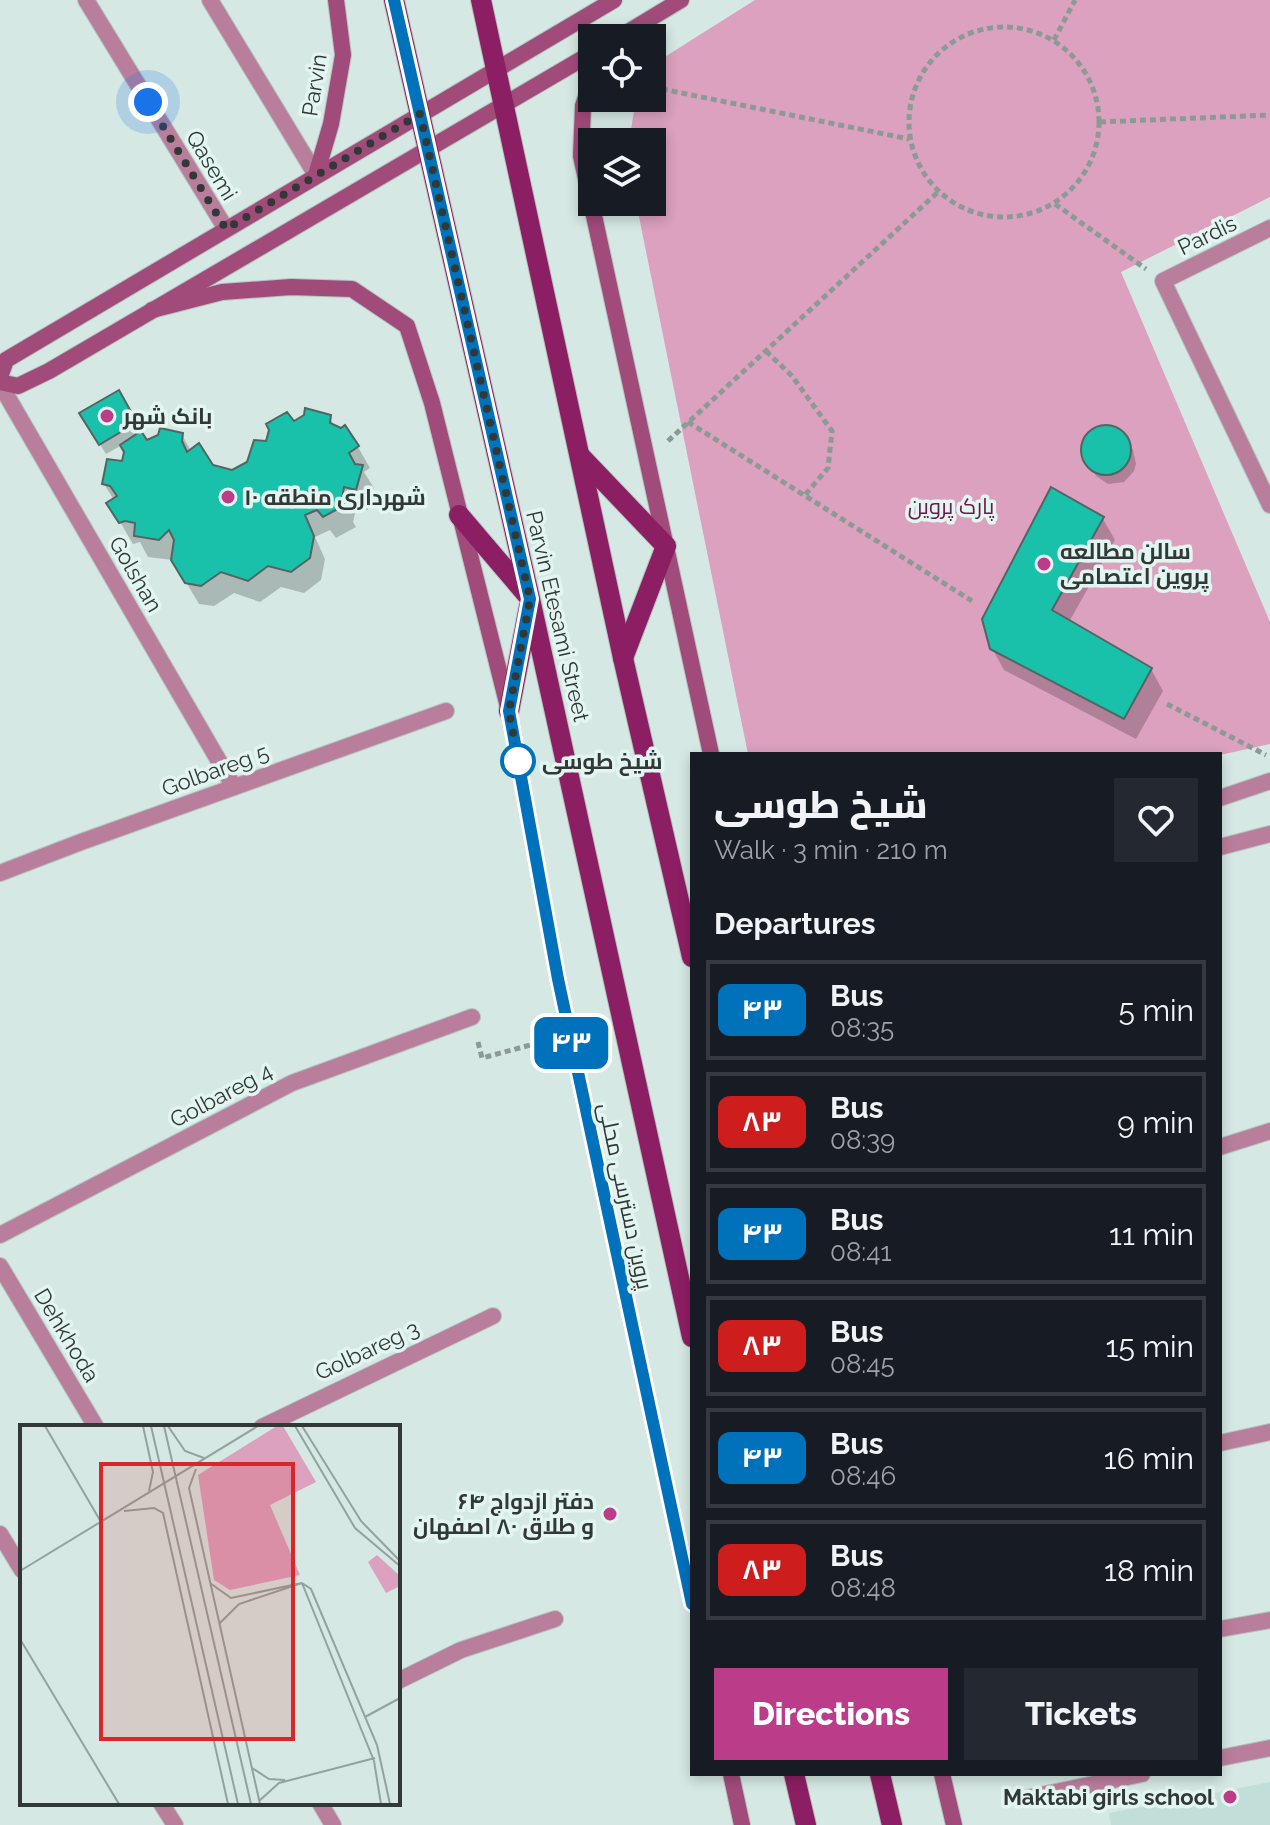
<!DOCTYPE html>
<meta charset="utf-8">
<style>
:root{--surface:#171b24;--page:#242831;--text:#f1f3f6;--muted:#9ea1a6;--line:#363941;--accent:#bb3c88}
body{margin:0;font-family:Raleway,Cairo,sans-serif;background:var(--page);color:var(--text);height:100vh;display:flex;flex-direction:column;font-size:30px;white-space:nowrap}
*{box-sizing:border-box;margin:0}
p{font-size:26px;color:var(--muted)}
.icon{flex:none;width:44px;height:44px;fill:none;stroke:currentColor;stroke-width:2;stroke-linecap:round;stroke-linejoin:round}
.map{position:relative;flex:1;overflow:hidden}
.details{position:absolute;left:690px;top:752px;width:532px;height:1024px;display:flex;flex-direction:column;background:var(--surface);border-radius:0px;box-shadow:0 4px 12px #0003}
.details>*{flex:none}
.badge{padding:0 16px;border-radius:12px;font-size:28px;line-height:52px}
.controls{position:absolute;left:578px;top:24px;display:grid;gap:16px}
.controls a{display:grid;place-items:center;width:88px;height:88px;border-radius:0px;background:var(--surface);box-shadow:0 4px 12px #0003;font-size:40px}
.you{position:absolute;width:40px;height:40px;margin:-20px;border:6px solid #fff;border-radius:50%;background:#1a73e8;box-shadow:0 0 0 12px #1a73e833}
.map>.badge{position:absolute;translate:-50% -50%;box-shadow:0 0 0 4px #fff}
h2{padding:0 24px;font-size:30px;line-height:72px}
.round{display:grid;place-items:center;flex:none;width:84px;height:84px;border-radius:0px;background:var(--page)}
.overview{display:flex;align-items:center;justify-content:space-between;height:136px;padding:0 24px}
h1{font-size:38px;font-weight:800;line-height:60px}
.action{display:flex;gap:16px;margin-top:auto;padding:16px 24px}
.action a{flex:1;height:92px;border-radius:0px;background:var(--accent);color:#fff;font-size:32px;font-weight:800;line-height:92px;text-align:center}
.action a+a{background:var(--page);color:var(--text)}
ul{padding:0;list-style:none}
li{display:flex;align-items:center;gap:24px;height:100px;margin:0 16px 12px;padding:0 8px;border:4px solid var(--line);border-radius:0px}
li div{flex:1}
li b{display:block;font-size:30px}
li em{font-style:normal}
li .badge{min-width:88px;font-weight:700;text-align:center}
.map>svg:first-child{display:block}
</style>
<div class="map">
<svg width="1270" height="1825" viewBox="0 0 1270 1825">
<rect width="100%" height="100%" fill="#d5e8e3"/>
<!-- built -->
<polygon fill="#c2ded8" points="1270,1782 1270,1825 1111,1825 1109,1813"/>
<!-- green -->
<polygon fill="#dba1be" points="755,0 1270,0 1270,197 1121,272 1270,622 1270,744 1220,755 748,754 636,202 652,202 652,142 629,142 636,98 652,98 652,65"/>
<!-- shadow -->
<g fill="#0003">
<polygon points="118,392 147,443 182,435 191,451 212,466 233,472 248,464 268,443 294,424 329,417 336,428 358,447 370,468 364,472 374,488 368,510 356,508 353,522 356,527 336,538 330,530 315,537 325,559 321,580 304,593 281,587 260,602 234,593 214,606 199,604 173,560 148,557 140,542 133,544 109,503 114,500 104,484 124,463 126,452 122,445 106,454 81,414"/>
<polygon points="1107,428 1114,429 1126,438 1133,450 1136,464 1134,471 1124,482 1108,484 1096,476 1084,451 1084,444 1093,432"/>
<polygon points="1103,519 1115,540 1069,622 1151,669 1163,691 1136,739 1004,670 992,648"/>
</g>
<!-- building -->
<g fill="#19c1ab" stroke="#546461" stroke-width="2">
<polygon points="119,390 135,419 134,424 99,445 79,413"/>
<polygon points="305,408 331,415 330,423 341,428 345,425 359,446 349,453 355,464 363,465 356,490 344,487 342,499 345,505 323,517 317,510 305,515 314,536 310,558 291,572 268,566 248,581 221,572 201,586 185,583 171,560 174,540 169,530 159,540 134,536 135,523 125,521 119,523 106,503 117,496 110,486 102,484 107,459 122,461 124,452 120,445 141,431 147,440 158,435 160,428 183,433 182,441 187,452 199,443 213,465 232,470 247,462 254,440 266,441 269,430 266,424 287,412 294,421 304,415"/>
<circle cx="1106" cy="450" r="25"/>
<polygon points="1051,487 1104,517 1052,610 1152,668 1124,719 990,649 982,619"/>
</g>
<g fill="none" stroke-linecap="round" stroke-linejoin="round">
<defs>
<g id="minor">
<polyline points="86,0 226,229"/>
<polyline points="210,0 316,175"/>
<polyline points="1270,228 1163,281 1270,505"/>
<polyline points="0,384 234,787"/>
<polyline points="0,873 81,842 446,711"/>
<polyline points="1220,1147 1270,1131"/>
<polyline points="0,1235 292,1083 472,1017"/>
<polyline points="0,1266 96,1427"/>
<polyline points="262,1427 493,1316"/>
<polyline points="1220,1443 1270,1432"/>
<polyline points="0,1534 22,1570"/>
<polyline points="1220,1629 1270,1620"/>
<polyline points="398,1681 461,1650 555,1619"/>
<polyline points="1220,1758 1270,1748"/>
<polyline points="1027,1798 1142,1774"/>
<polyline points="161,1803 175,1825"/>
<polyline points="320,1803 333,1825"/>
</g>
<g id="tertiary">
<polyline points="1220,798 1270,781"/>
<polyline points="1220,847 1270,834"/>
</g>
<g id="secondary">
<polyline points="618,38 681,0"/>
<polyline points="592,78 583,106 581,156 711,754"/>
<polyline points="316,175 331,124 343,55 336,0"/>
<polyline points="152,310 222,292 291,287 352,289 407,326 432,403 509,711 558,979 692,1604"/>
<polyline points="0,377 6,360 614,0"/>
<polyline points="0,382 18,386 49,371 592,53"/>
<polyline points="731,1774 742,1825"/>
<polyline points="942,1774 954,1825"/>
</g>
<g id="primary">
<polyline points="394,0 530,599 692,1337"/>
<polyline points="481,0 623,658 692,957"/>
<polyline points="581,457 666,546 623,658"/>
<polyline points="459,515 528,596"/>
<polyline points="509,711 529,607"/>
<polyline points="794,1774 806,1825"/>
<polyline points="880,1774 892,1825"/>
</g>
</defs>
<!-- minor casing -->
<use href="#minor" stroke="#b4c5c0" stroke-width="18"/>
<!-- tertiary casing -->
<use href="#tertiary" stroke="#b4c5c0" stroke-width="18"/>
<!-- secondary casing -->
<use href="#secondary" stroke="#b4c5c0" stroke-width="18"/>
<!-- primary casing -->
<use href="#primary" stroke="#b4c5c0" stroke-width="22"/>
<!-- path -->
<g stroke="#8c9a96" stroke-width="5" stroke-dasharray="6 4" stroke-linecap="butt">
<circle cx="1004" cy="122" r="95"/>
<polyline points="1054,40 1075,0"/>
<polyline points="652,87 909,139"/>
<polyline points="1100,122 1270,115"/>
<polyline points="1055,204 1146,269"/>
<polyline points="766,351 792,376 832,431 828,468 805,495"/>
<polyline points="688,422 972,601"/>
<polyline points="668,441 938,192"/>
<polyline points="1167,704 1266,755"/>
<polyline points="478,1042 482,1058 549,1040"/>
</g>
<!-- minor -->
<use href="#minor" stroke="#ba7e9d" stroke-width="16"/>
<!-- tertiary -->
<use href="#tertiary" stroke="#ba7e9d" stroke-width="16"/>
<!-- secondary -->
<use href="#secondary" stroke="#a14b7b" stroke-width="16"/>
<!-- primary -->
<use href="#primary" stroke="#8c1e63" stroke-width="20"/>
</g>
<g fill="none" stroke-linecap="round" stroke-linejoin="round">
<defs>
<polyline id="line" points="394,0 530,599 509,711 558,979 692,1604"/>
</defs>
<!-- line casing -->
<use href="#line" stroke="#fff" stroke-width="18"/>
<!-- line -->
<use href="#line" stroke="#0072bc" stroke-width="12"/>
<!-- walk -->
<polyline stroke="#313836" stroke-width="8" stroke-dasharray="0 14.4" points="148,102 226,229 420,114 530,599 509,711 518,761"/>
</g>
<!-- markers -->
<g fill="#bb3c88" stroke="#e2f5f1" stroke-width="3">
<circle cx="107" cy="416" r="8"/>
<circle cx="228" cy="497" r="8"/>
<circle cx="1044" cy="564" r="8"/>
<circle cx="610" cy="1514" r="8"/>
<circle cx="1230" cy="1797" r="8"/>
</g>
<circle fill="#fff" stroke="#0072bc" stroke-width="4" cx="518" cy="761" r="16"/>
<g text-anchor="middle" stroke-width="7" stroke-linejoin="round" paint-order="stroke">
<!-- street labels -->
<g font-size="22" fill="#313836" stroke="#e2f5f1">
<text transform="translate(314 85) rotate(-81)" y="8">Parvin</text>
<text transform="translate(212 165) rotate(59)" y="8">Qasemi</text>
<text transform="translate(1207 235) rotate(-26)" y="8">Pardis</text>
<text transform="translate(136 574) rotate(60)" y="8">Golshan</text>
<text transform="translate(558 616) rotate(77)" y="8">Parvin Etesami Street</text>
<text transform="translate(215 770) rotate(-20)" y="8">Golbareg 5</text>
<text transform="translate(221 1095) rotate(-28)" y="8">Golbareg 4</text>
<text transform="translate(626 1196) rotate(78)" y="8">پروین دسترسی محلی</text>
<text transform="translate(67 1335) rotate(59)" y="8">Dehkhoda</text>
<text transform="translate(367 1350) rotate(-25)" y="8">Golbareg 3</text>
</g>
<!-- poi labels -->
<g font-size="22" font-weight="bold" fill="#313836" stroke="#e2f5f1" text-anchor="start">
<text x="123" y="424">بانک شهر</text>
<text x="244" y="505">شهرداری منطقه ۱۰</text>
<text x="1060" y="559">سالن مطالعه<tspan x="1060" dy="25">پروین اعتصامی</tspan></text>
<text x="594" y="1509" text-anchor="end">دفتر ازدواج ۶۴<tspan x="594" dy="25">و طلاق ۸۰ اصفهان</tspan></text>
<text x="1214" y="1805" text-anchor="end">Maktabi girls school</text>
</g>
<!-- park labels -->
<g font-size="22" fill="#6b194b" stroke="#e2f5f1">
<text x="951" y="514">پارک پروین</text>
</g>
<!-- stop labels -->
<g font-size="22" font-weight="bold" fill="#313836" stroke="#e2f5f1" text-anchor="start">
<text x="542" y="769">شیخ طوسی</text>
</g>
</g>
<!-- overview -->
<g transform="translate(20 1425)">
<rect width="380" height="380" fill="#d5e8e3"/>
<path d="M257,1H263L296,57L250,80L280,150L210,165L194,155L178,50ZM357,130L380,151V161L366,168L348,137Z" fill="#dba1be"/>
<path fill="none" stroke="#93a29e" stroke-width="2" d="M25,1L81,97M123,1L133,47L129,66M131,1L218,379M144,1L231,379M148,1L165,26L184,33M275,1L335,103L380,141M282,1L341,96L380,136M176,44L169,63L240,379M104,86L134,83L143,88L208,379M0,146L238,1M190,158L211,173L282,158M282,158L291,164L357,320L370,379M282,158L354,336L361,379M199,199L219,179L282,158M0,214L99,379M345,292L380,273M232,343L249,354L265,355M239,376L259,358L355,333"/>
<path fill="#d62828" fill-opacity="0.15" stroke="#d62828" stroke-width="4" d="M81,39H273V314H81Z"/>
<rect width="380" height="380" fill="none" stroke="#313836" stroke-width="4"/>
</g>
</svg>
<div class="controls">
<a><svg class="icon" aria-label="locate" viewBox="0 0 24 24"><circle cx="12" cy="12" r="6"/><path d="M12 2v4M12 18v4M2 12h4M18 12h4"/></svg></a>
<a><svg class="icon" aria-label="layers" viewBox="0 0 24 24"><path d="M12 4l9 5-9 5-9-5zM3 14l9 5 9-5"/></svg></a>
</div>
<div class="you" style="left:148px;top:102px"></div>
<b class="badge" style="left:571px;top:1043px;background:#0072bc;color:#fff">۴۳</b>
<section class="details">
<div class="overview"><div><h1>شیخ طوسی</h1><p>Walk · 3 min · 210 m</p></div><a class="round"><svg class="icon" aria-label="heart" viewBox="0 0 24 24"><path d="M12 20l-8-8c-3-5 5-10 8-4 3-6 11-1 8 4z"/></svg></a></div>
<h2>Departures</h2>
<ul>
<li><span class="badge" style="background:#0072bc;color:#fff">۴۳</span><div><b>Bus</b><p>08:35</p></div><em>5 min</em></li>
<li><span class="badge" style="background:#cd1d1d;color:#fff">۸۳</span><div><b>Bus</b><p>08:39</p></div><em>9 min</em></li>
<li><span class="badge" style="background:#0072bc;color:#fff">۴۳</span><div><b>Bus</b><p>08:41</p></div><em>11 min</em></li>
<li><span class="badge" style="background:#cd1d1d;color:#fff">۸۳</span><div><b>Bus</b><p>08:45</p></div><em>15 min</em></li>
<li><span class="badge" style="background:#0072bc;color:#fff">۴۳</span><div><b>Bus</b><p>08:46</p></div><em>16 min</em></li>
<li><span class="badge" style="background:#cd1d1d;color:#fff">۸۳</span><div><b>Bus</b><p>08:48</p></div><em>18 min</em></li>
</ul>
<div class="action"><a>Directions</a><a>Tickets</a></div>
</section>
</div>
